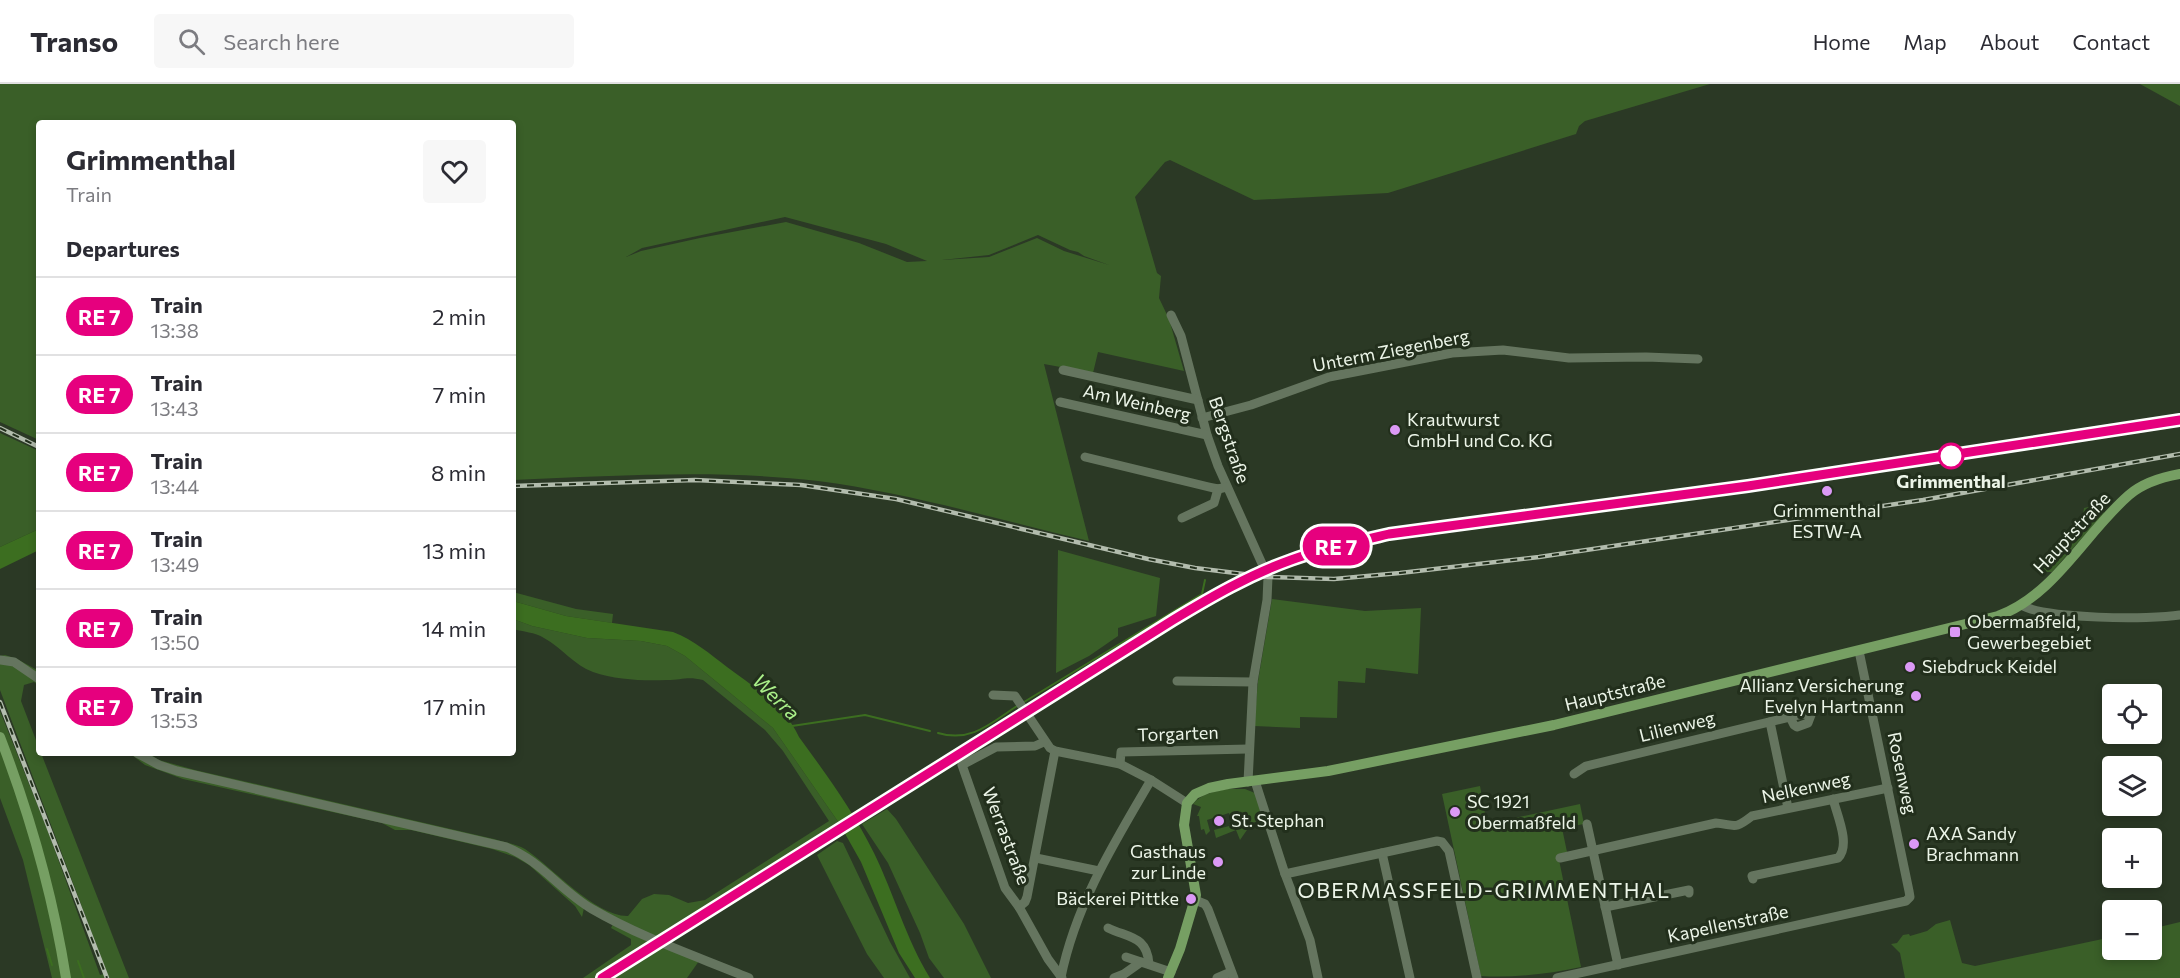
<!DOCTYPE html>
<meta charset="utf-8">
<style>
:root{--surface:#fff;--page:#f7f7f7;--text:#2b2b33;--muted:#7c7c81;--line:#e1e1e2}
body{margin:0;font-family:Commissioner,sans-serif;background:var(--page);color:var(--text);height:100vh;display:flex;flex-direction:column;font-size:22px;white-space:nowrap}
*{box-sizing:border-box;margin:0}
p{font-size:20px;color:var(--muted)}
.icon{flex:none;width:33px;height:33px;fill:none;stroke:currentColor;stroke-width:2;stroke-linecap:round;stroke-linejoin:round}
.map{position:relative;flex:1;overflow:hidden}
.sheet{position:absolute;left:36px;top:36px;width:480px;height:636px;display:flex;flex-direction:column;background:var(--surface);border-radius:6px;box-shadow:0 3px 9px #0003}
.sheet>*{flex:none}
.badge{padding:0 12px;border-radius:20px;font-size:21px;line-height:39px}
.fabs{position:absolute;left:2102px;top:600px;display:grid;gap:12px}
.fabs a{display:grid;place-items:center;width:60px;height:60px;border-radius:6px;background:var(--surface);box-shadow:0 3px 9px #0003;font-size:30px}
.map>.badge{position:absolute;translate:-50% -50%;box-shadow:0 0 0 3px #fff}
h2{padding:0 30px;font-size:22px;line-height:54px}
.round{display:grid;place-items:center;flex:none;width:63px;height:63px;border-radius:6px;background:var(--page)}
.headline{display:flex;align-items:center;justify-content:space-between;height:102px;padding:0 30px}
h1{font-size:28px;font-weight:700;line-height:45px}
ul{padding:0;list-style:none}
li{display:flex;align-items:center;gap:18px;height:78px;padding:0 30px;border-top:2px solid var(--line)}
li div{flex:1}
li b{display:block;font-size:22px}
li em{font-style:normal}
li .badge{min-width:66px;font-weight:700;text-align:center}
header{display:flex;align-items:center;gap:36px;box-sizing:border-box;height:84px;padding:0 30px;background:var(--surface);border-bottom:2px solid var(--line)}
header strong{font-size:28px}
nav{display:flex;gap:33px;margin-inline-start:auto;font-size:21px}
.search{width:420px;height:54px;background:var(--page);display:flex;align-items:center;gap:15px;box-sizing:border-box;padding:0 21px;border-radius:6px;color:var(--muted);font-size:22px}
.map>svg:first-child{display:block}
</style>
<header>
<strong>Transo</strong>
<div class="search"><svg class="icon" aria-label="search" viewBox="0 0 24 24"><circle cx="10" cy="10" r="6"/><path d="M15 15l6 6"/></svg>Search here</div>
<nav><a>Home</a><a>Map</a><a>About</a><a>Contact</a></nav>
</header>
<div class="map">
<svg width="2180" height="894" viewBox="0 0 2180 894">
<rect width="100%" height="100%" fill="#2b3925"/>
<!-- green -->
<g fill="#3a5f28" fill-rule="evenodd">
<path d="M0,0H1710L1585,37L1579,42L1576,50L1388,109L1254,116L1170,76L1165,78L1135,113L1157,189L1161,192L1159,214L1169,235L1184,287L1098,268L1093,289L1044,280L1089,457C999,436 910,409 818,397C717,385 614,392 513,396V39H39V356L0,338ZM785,133L886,160L927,177L907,178L859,159L786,138L700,154L641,167L626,173L642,164ZM1038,151L1070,166L1078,168L1084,172L1109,181L1064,167L1037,154L989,173L942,176L989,171Z"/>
<polygon points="2140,0 2180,0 2180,22"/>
<polygon points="0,349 39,367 39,445 0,463"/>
<polygon points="2093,422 2103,425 2104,429 2052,488 2042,488 2040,482 2042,480 2045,483 2085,439 2087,432 2083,431 2084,424"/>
<polygon points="1058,466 1160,494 1156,532 1118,544 1118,552 1089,572 1056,589"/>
<polygon points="513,508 576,525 613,530 612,539 566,532 513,517"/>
<polygon points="1272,515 1365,527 1421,524 1418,590 1366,584 1365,599 1338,597 1337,634 1300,633 1300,644 1254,642 1258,597"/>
<path d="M513,535L532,542L587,554L641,557L667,562L685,572L773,644L839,739L659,855L584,824L582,833L575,822L529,781L515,773L492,765L411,746H395L382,739L183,695L145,681L129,669H148L159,676L195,686L494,755C504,758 516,760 525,765C552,783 596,833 628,832L642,815L654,810L669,811L688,819L705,816L829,737L783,667L765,646L703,596C687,592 682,596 667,596C644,597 616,596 593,588C574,581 562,564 544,554C535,548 523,548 513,545Z"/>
<polygon points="5,571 17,575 39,587 39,602 34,598 24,601 21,617 39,664 39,669 41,669 129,894 52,894 23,776 0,714 0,627 49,750 100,891 107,889 0,606 0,572"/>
<path d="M1480,702L1487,740L1580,720L1584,740L1562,744L1567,768L1558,771L1581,883C1549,890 1513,894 1481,892L1442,710Z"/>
<path d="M1227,705H1245L1255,709L1264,735L1249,740V743L1240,756L1236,746L1216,754L1214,746L1229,742V740L1232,739L1229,729L1207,736L1210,747L1206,751L1204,745L1201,746L1199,732H1197L1201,723L1193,720C1202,709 1214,708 1227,705Z"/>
<polygon points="887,725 896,735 964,840 991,894 944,894 929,874 920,849 888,779 862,740"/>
<polygon points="837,757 843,759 890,858 910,894 884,894 867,870 817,771"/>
<polygon points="1950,836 1962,879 1975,882 2112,853 2112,866 2151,866 2151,845 2180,838 2180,894 1905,894 1900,869 1891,860 1897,859 1903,851 1909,850 1910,852 1927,847 1936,840"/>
<polygon points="613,840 699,877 687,894 583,894 631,861 631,855 611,844"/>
</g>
<!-- water -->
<g fill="#3c6e20">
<polygon points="39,445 39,466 0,485 0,463"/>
<path d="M513,517L566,532L673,548C694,556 710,570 727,583C754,603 785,622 799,653C826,690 854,728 874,769C894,810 906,855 930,894H915L899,869L861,778L839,739L773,644L685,572L667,562L641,557L587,554L532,542L513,535Z"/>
</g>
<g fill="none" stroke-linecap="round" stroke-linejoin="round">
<!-- stream -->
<g stroke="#3c6e20" stroke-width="2">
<polyline points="1024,618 1202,510 1205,496"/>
<polyline points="792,642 865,631 930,647"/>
<path d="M938,649C971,659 991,639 1017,622"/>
<polyline points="47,865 52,881"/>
<polyline points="78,877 84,894"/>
</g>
<!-- minor -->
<g stroke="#65755f" stroke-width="9">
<polyline points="1171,231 1181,252 1207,351 1218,382 1268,493 1267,516 1253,598 1248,698"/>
<polyline points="1063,286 1198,316"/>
<polyline points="1060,318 1207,351"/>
<polyline points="1202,334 1251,321 1329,293 1452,269 1503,266 1569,274 1646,273 1698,275"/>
<polyline points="1085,373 1209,403 1218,405 1227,403"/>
<polyline points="1182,434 1214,419 1218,405"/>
<path d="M2021,521C2044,535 2151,536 2180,531"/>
<polyline points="0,576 14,578 39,595"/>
<polyline points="1177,597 1253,598"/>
<polyline points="993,611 1015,612 1050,664 1055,667 1120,680 1151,696 1187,719"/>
<polyline points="1770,638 1788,724"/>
<polyline points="1044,658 1035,662 996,663 962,681 1005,804 1019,823 1048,875 1062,894"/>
<path d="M137,669L159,681L177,687L506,763C540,776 561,807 592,825C642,854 696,872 749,894"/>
<polyline points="1120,680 1121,668 1248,665"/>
<polyline points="1574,690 1586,682 1802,630 1811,631 1808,639 1797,643 1794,641 1790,633"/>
<polyline points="1255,697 1285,790 1310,856 1318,894"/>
<polyline points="1587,740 1618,881"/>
<polyline points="1382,769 1410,894"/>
<polyline points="1036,774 1099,787"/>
<path d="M1560,774L1716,739C1736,741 1734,746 1752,732L1888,704"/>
<polyline points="1285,790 1437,757 1442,758 1449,767 1477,894"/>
<path d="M1753,795L1752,792L1838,774C1851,761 1837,731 1833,715"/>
<polyline points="1195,816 1205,820 1208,825 1234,894"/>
<polyline points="1019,823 1025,818 1027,813 1055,667"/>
<polyline points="1605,823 1689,806 1689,809"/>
<path d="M1108,844C1129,854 1147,852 1149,880"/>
<polyline points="1126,873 1141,878"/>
<path d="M1061,893C1076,820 1114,759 1151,696"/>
<polyline points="1114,894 1124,890 1141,878 1171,888"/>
<polyline points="1217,894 1231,888"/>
<polyline points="1557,894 1906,817 1910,813 1909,807 1859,567"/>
</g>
<!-- major -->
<g stroke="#769f63" stroke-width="10">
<path d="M0,653C30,731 53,812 66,894"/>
<path d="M1168,894L1180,865L1196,811L1184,741L1187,719L1195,710L1209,704L1228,700L1328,687L1554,641L1998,532C2055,511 2085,449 2129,411C2143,399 2163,393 2180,390"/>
</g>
<defs>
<g id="rail">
<polyline points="0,344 39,363"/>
<polyline points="513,402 695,396 801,401 896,415 1148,475 1195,484 1268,493 1334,495 1400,489 1539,473 1923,416 2180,370"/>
<polyline points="0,618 107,894"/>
<path d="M602,894L1173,536C1211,513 1249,491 1291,476C1323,464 1356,458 1389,450L1747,402L2180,337"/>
</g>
</defs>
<!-- rail casing -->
<use href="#rail" stroke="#b2bcad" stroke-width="4.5"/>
<!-- rail -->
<use href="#rail" stroke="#222f1c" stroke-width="2" stroke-dasharray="7" stroke-linecap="butt"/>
</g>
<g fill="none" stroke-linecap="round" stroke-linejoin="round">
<defs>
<path id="line" d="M602,894L1173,536C1211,513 1249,491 1291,476C1323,464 1356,458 1389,450L1748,402L2180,336"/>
</defs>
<!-- line casing -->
<use href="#line" stroke="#fff" stroke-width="14"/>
<!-- line -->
<use href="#line" stroke="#e6007e" stroke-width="9"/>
</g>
<!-- markers -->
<g fill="#db99f5" stroke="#222f1c" stroke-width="2">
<circle cx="1395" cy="346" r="6"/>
<circle cx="1827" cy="407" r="6"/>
<rect x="1949" y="542" width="12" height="12" rx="3"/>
<circle cx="1910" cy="583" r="6"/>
<circle cx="1916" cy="612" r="6"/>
<circle cx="1455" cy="728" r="6"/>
<circle cx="1219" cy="737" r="6"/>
<circle cx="1914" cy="760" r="6"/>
<circle cx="1218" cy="778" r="6"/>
<circle cx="1191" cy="815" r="6"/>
</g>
<circle fill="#fff" stroke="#e6007e" stroke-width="3" cx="1951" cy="372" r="12"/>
<g text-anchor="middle" stroke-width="6" stroke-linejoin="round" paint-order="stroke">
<!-- street labels -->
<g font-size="18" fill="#ecf5e8" stroke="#222f1c">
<text transform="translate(1391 267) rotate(-11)" y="6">Unterm Ziegenberg</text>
<text transform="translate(1137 319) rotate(13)" y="6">Am Weinberg</text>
<text transform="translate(1229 356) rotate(71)" y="6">Bergstraße</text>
<text transform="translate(2072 449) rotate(-47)" y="6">Hauptstraße</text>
<text transform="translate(1615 609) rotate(-14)" y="6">Hauptstraße</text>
<text transform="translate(1677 643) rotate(-14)" y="6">Lilienweg</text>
<text transform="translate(1178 650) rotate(-2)" y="6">Torgarten</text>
<text transform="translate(1902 689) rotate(78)" y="6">Rosenweg</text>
<text transform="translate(1806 704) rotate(-12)" y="6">Nelkenweg</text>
<text transform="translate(1006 752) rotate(69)" y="6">Werrastraße</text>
<text transform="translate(1728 840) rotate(-12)" y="6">Kapellenstraße</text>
</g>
<!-- poi labels -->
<g font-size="18" fill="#ecf5e8" stroke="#222f1c" text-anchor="start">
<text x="1407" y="342">Krautwurst<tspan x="1407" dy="21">GmbH und Co. KG</tspan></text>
<text x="1827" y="433" text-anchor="middle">Grimmenthal<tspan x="1827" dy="21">ESTW-A</tspan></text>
<text x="1967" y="544">Obermaßfeld,<tspan x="1967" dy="21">Gewerbegebiet</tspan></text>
<text x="1922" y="589">Siebdruck Keidel</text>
<text x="1904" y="608" text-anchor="end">Allianz Versicherung<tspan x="1904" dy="21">Evelyn Hartmann</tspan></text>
<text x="1467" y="724">SC 1921<tspan x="1467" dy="21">Obermaßfeld</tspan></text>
<text x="1231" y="743">St. Stephan</text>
<text x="1926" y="756">AXA Sandy<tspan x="1926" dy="21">Brachmann</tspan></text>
<text x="1206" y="774" text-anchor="end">Gasthaus<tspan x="1206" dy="21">zur Linde</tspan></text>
<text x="1179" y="821" text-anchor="end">Bäckerei Pittke</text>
</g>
<!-- stop labels -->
<g font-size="18" font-weight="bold" fill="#ecf5e8" stroke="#222f1c">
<text x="1951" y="404">Grimmenthal</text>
</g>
<!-- water labels -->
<g font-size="20" font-style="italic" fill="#abf18a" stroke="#222f1c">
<text transform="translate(776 613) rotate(44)" y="7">Werra</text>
</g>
<!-- quarter labels -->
<g font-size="21" letter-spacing="1.5" fill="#ecf5e8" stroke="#222f1c">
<text x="1484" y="814">OBERMASSFELD-GRIMMENTHAL</text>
</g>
</g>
</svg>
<div class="fabs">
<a><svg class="icon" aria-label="locate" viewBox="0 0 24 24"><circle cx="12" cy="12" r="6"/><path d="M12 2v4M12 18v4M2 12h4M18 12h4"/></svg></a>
<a><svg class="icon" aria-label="layers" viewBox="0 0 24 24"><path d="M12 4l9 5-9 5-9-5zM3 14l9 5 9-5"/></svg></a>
<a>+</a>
<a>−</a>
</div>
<b class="badge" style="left:1336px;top:462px;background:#e6007e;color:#fff">RE 7</b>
<section class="sheet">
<div class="headline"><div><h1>Grimmenthal</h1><p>Train</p></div><a class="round"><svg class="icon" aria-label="heart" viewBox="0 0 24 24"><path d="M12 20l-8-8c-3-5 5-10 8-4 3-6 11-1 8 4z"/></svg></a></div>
<h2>Departures</h2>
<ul>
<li><span class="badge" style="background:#e6007e;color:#fff">RE 7</span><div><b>Train</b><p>13:38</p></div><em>2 min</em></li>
<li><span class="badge" style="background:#e6007e;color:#fff">RE 7</span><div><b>Train</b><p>13:43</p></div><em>7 min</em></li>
<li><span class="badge" style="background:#e6007e;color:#fff">RE 7</span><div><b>Train</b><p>13:44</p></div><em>8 min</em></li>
<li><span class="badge" style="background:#e6007e;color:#fff">RE 7</span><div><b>Train</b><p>13:49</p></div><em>13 min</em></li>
<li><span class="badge" style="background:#e6007e;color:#fff">RE 7</span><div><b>Train</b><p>13:50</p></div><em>14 min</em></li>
<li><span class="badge" style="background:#e6007e;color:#fff">RE 7</span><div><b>Train</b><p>13:53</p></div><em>17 min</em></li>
</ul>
</section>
</div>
